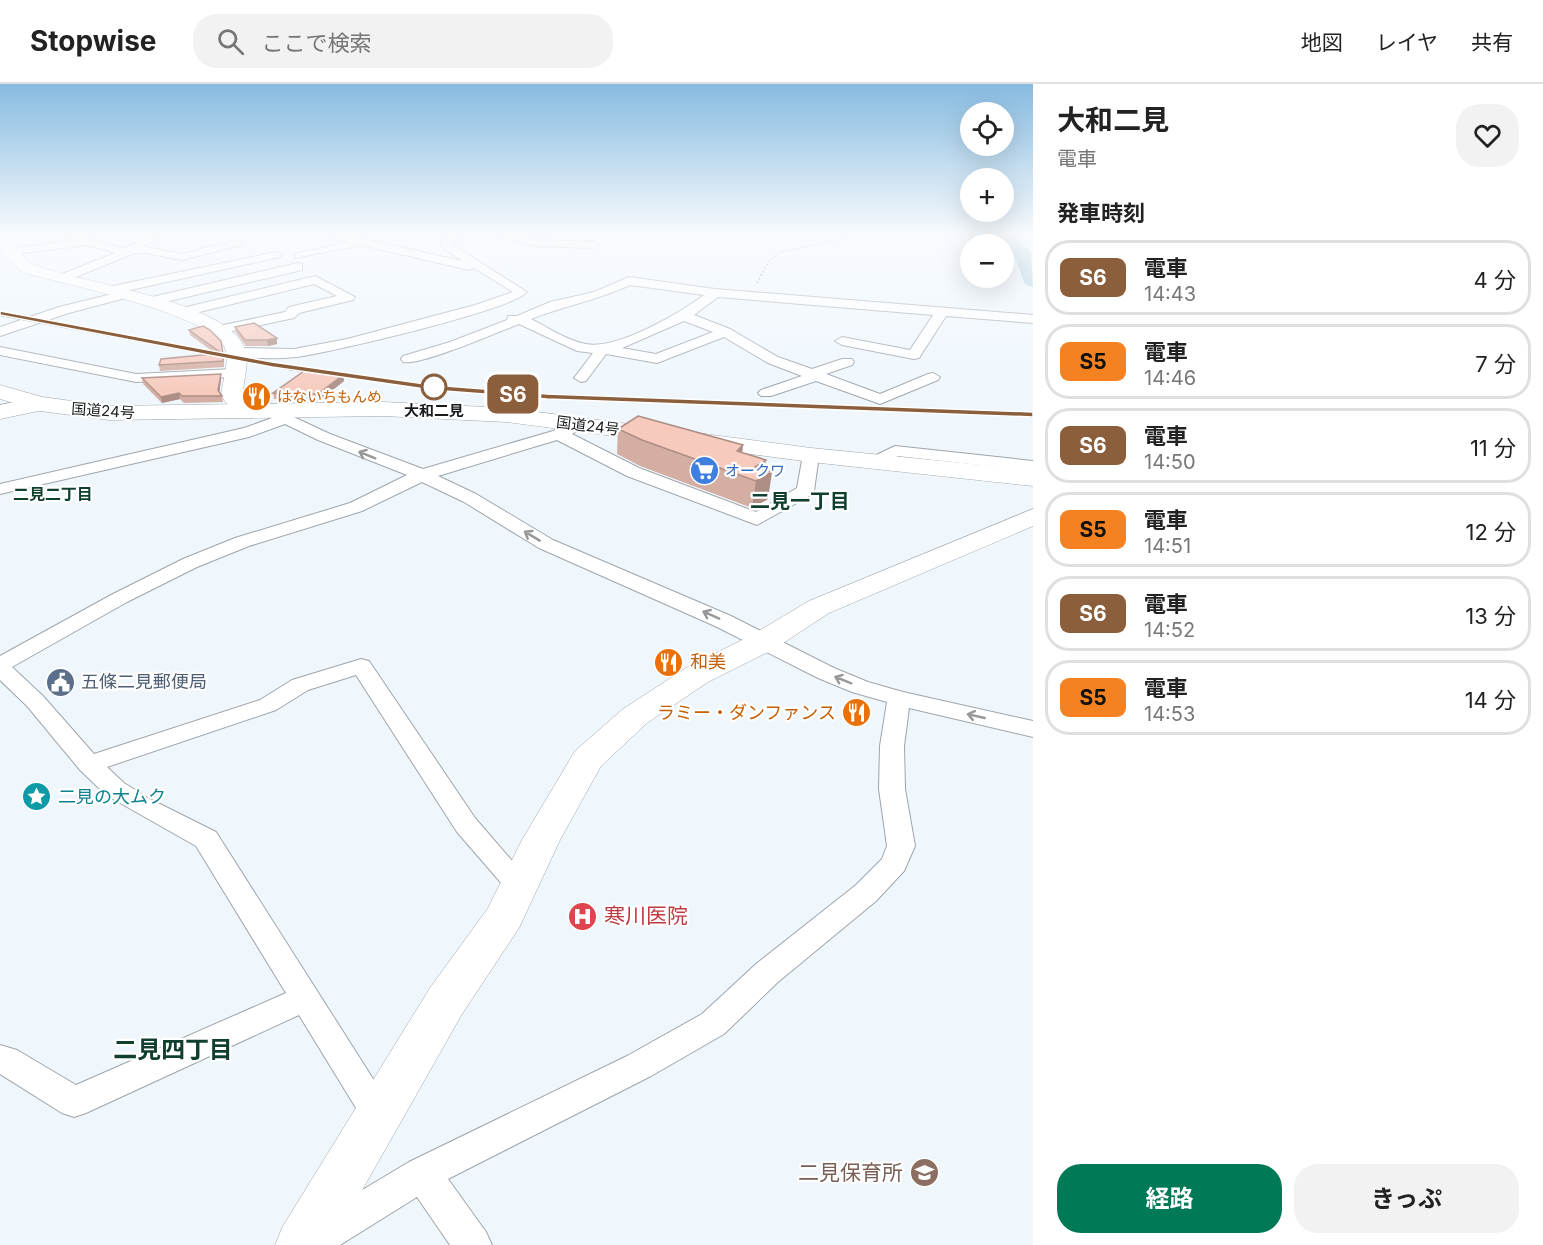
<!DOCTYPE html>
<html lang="ja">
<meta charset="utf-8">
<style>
:root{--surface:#fff;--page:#f2f2f2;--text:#222;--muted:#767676;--line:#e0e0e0;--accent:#007956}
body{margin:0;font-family:Inter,"Noto Sans JP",sans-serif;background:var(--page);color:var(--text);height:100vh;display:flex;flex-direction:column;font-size:22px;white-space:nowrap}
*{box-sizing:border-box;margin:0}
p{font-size:20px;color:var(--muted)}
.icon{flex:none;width:33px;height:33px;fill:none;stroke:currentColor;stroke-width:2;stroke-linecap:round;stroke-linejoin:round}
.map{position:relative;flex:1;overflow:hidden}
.drawer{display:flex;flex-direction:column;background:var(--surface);width:510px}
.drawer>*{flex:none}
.badge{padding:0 12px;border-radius:9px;font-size:21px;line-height:39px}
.fabs{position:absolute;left:960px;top:18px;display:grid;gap:12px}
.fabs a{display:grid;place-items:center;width:54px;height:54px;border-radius:50%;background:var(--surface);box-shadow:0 6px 24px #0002;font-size:30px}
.map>.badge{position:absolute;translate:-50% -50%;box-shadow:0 0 0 3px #fff}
h2{padding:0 24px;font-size:22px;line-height:54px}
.round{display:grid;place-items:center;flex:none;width:63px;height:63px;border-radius:24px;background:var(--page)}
.headline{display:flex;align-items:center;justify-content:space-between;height:102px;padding:0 24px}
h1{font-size:28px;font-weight:700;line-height:45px}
.action{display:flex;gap:12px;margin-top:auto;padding:12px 24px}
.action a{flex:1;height:69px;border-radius:24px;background:var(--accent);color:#fff;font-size:24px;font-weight:700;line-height:69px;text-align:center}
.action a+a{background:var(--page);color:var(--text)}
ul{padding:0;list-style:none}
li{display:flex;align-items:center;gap:18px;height:75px;margin:0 12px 9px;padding:0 12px;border:3px solid var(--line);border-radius:24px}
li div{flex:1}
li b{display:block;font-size:22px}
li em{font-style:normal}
li .badge{min-width:66px;font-weight:700;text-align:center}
header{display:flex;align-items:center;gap:36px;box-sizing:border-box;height:84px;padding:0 30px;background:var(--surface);border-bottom:2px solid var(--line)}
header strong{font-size:28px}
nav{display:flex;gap:33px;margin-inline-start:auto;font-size:21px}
.search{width:420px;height:54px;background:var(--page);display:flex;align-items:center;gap:15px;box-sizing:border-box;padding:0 21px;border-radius:24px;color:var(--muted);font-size:22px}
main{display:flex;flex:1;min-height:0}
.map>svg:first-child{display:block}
</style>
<header>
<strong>Stopwise</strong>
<div class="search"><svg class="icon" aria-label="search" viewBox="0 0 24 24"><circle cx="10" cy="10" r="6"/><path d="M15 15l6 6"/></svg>ここで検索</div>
<nav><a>地図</a><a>レイヤ</a><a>共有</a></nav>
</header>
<main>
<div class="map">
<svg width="1033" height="1161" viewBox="0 0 1033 1161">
<rect width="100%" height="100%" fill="#eff7fd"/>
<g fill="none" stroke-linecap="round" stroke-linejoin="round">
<!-- river -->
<path fill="#95c5d4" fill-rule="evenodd" d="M1000,151H1018L1017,156L1031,168L1033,203L1026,201C1020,192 1020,181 1014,172C1009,164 1002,161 998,153Z"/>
<defs>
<g id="street">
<path d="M60,151H77L122,164C137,162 141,151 160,151L144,163L182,170L236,156L242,159L240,161L182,176L145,169L132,170L66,197L62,196V190L115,169L88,161L13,170L7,167L13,164L74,157Z"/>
<path d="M326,151H345L463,177L444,165L440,158L450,151H462L452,159L453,161L527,208C513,226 328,269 296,273C277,275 250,275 232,271L230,268L232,265L237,264L294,265L347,255L475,221L513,208L474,184L469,186L361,161L295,174V170L348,158L327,153Z"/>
<polygon points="497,151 516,151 536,156 593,158 599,161 593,164 536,162 498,153"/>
<polygon points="276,168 282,171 280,173 126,207 131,210 129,213 69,229 0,252 0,243 59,223 112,210 106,206 108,203"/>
<polygon points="298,179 302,180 302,186 148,222 142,218 148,214"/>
<polygon points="315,192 355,213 353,216 299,229 294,234 219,250 214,249 212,246 214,243 285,228 289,223 337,212 314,200 179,233 172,229 174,226"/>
<path d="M629,193L715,205L1033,231V239L946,232L919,274L914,275L842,261L835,257L842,253L910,266L933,231L718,213L694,231L730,245L778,273L812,285L842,275H852L854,278L852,281L826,290L880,310L928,290L933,289L940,293L938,296L880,320L816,297L771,312H761L758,309L761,306L802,292L768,279L724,253L657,279L606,270L586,297L581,298L574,294L593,269L577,267L519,240C498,248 421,282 403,278L401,275L403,272L450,258L507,236L508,232H517L550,218L594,208ZM630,201L704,211C678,230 617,266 586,260C568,257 547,243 531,235C564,222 598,216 630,201ZM684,237L713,248L656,270L622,264Z"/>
<polygon points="0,263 136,290 233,285 240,289 233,293 136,298 0,271"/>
<polygon points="270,322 330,350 423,385 553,347 579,335 587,340 572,350 639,384 756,428 797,404 803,371 811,366 817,367 819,371 814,407 811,411 757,441 627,392 557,356 438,392 476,410 553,456 731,532 834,584 868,598 903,608 1033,637 1033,653 909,624 904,662 905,705 915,762 904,787 876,817 778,898 724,950 651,992 448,1095 486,1148 492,1161 450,1161 417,1113 340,1161 286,1161 292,1148 409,1078 627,972 702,930 756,880 856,801 882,775 887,762 879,705 880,662 887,618 852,608 818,594 715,542 539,464 464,418 422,398 362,427 249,462 197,483 127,518 12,583 43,612 94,670 260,616 292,596 361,575 369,577 475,734 533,801 529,808 519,812 509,808 457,748 356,591 308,606 276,626 107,683 124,699 148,714 216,748 396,1031 391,1042 379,1047 367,1042 299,931 86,1029 74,1033 62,1029 0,990 0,961 17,966 76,1001 286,909 196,762 106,711 80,686 27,622 0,596 0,572 113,510 183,475 235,454 350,419 407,391 318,356 285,340 249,353 0,410 0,400 244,344 272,334 262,327"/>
<polygon points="895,362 1033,377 1033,387 898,372 876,383 870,382 867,378 870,374"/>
</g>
<g id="secondary">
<path d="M0,153C17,157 21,175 35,181C79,199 229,217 245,265C250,279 243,296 243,310L260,328L257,333C241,337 230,324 221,312C222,298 231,276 224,262C207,230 62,199 24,189L17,184L0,165Z"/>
<polygon points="40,313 48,315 51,320 48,325 0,335 0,321"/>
<polygon points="1033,425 1033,442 829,529 774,565 708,598 647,639 601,682 560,756 519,844 462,930 331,1161 275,1161 283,1142 430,904 488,824 522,756 575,667 623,625 686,584 752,551 809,517"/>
</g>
<polygon id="highway" points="0,301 42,313 109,322 383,318 507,324 811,364 1033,386 1033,402 811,378 507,338 383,332 109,336 40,327 0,315"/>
</defs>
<!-- street casing -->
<use href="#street" stroke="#9ea5ab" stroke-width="2"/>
<!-- secondary casing -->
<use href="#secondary" stroke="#9ea5ab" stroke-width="1"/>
<!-- highway casing -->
<use href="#highway" stroke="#9ea5ab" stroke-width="1"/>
<!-- path -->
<polyline stroke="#a3a9ae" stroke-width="2" stroke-dasharray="2 2" stroke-linecap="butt" points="757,199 769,177 781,168 858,151"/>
<!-- street -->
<use href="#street" fill="#fff" fill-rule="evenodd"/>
<!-- secondary -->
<use href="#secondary" fill="#fff" fill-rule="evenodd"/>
<!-- highway -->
<use href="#highway" fill="#fff" fill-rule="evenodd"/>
<defs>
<polyline id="rail-far1" points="0,230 198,267"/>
<polyline id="rail" points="190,265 290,284 432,303 547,312 1033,331"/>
</defs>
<!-- rail-far1 casing -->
<use href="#rail-far1" stroke="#4c5053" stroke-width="4"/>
<!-- rail casing -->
<use href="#rail" stroke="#4c5053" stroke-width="4.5"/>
<!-- rail-far1 -->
<use href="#rail-far1" stroke="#fff" stroke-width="2" stroke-dasharray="8" stroke-linecap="butt"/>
<!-- rail -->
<use href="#rail" stroke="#fff" stroke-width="3" stroke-dasharray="10" stroke-linecap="butt"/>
</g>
<!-- wall -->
<g fill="#d4aea3">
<polygon points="235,243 277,260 268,262 246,262 236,249"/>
<polygon points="189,246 221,257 224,276 224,283 160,287 159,281 216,270 190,251"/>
<polygon points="221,290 221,296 219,308 222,312 223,318 184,319 180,315 162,319 143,300 142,294"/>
<polygon points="343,291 344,297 319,317 274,315 273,309"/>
<polygon points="618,345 743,361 742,368 764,386 768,415 752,424 640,382 617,370"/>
</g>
<!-- shaded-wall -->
<g fill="#ad8d84">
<polygon points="277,254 277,260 268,262 267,256"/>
<polygon points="221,290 221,296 219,312 218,306"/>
<polygon points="343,291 344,297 319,317 318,310"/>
<polygon points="179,309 180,315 162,319 161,313"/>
<polygon points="743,361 740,387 737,367"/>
<polygon points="766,376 763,393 772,388 768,415 752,424 756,397 755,383"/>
</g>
<!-- building -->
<g fill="#f7cabd" stroke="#ad8d84" stroke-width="1.5">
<polygon points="254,239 277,254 267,256 245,256 235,243"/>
<polygon points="203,242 210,246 221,257 223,270 189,246"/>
<polygon points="213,270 223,271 223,277 159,281 161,275"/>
<polygon points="307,285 343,291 318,310 273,309"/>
<polygon points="221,290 218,306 222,312 182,312 179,309 161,313 142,294"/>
<polygon points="638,332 743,361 737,367 766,376 755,383 772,388 756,397 642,356 618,345"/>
</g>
<!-- one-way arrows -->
<defs><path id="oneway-shaft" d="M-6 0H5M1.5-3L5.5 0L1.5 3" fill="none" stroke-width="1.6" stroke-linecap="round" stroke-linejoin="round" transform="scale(1.5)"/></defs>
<g stroke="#979899">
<use href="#oneway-shaft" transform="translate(367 371) rotate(-158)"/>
<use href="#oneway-shaft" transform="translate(532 452) rotate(-149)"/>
<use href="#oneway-shaft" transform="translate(711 531) rotate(-156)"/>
<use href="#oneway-shaft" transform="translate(843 596) rotate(-158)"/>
<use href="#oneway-shaft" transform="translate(976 632) rotate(-167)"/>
</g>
<!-- sky -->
<linearGradient id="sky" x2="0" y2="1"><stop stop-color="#87bbe0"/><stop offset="0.48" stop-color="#f8fbfe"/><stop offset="1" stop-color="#f8fbfe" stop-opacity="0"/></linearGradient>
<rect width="1033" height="313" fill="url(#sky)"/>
<!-- line -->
<polygon fill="#8b5e3c" stroke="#fff" stroke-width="1.5" points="0,227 272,278 432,301 547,310 1033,328 1033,333 547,315 432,306 272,283 0,231"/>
<!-- icons -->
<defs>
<symbol id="restaurant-disc" viewBox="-11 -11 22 22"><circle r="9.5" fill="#e8710a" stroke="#fff"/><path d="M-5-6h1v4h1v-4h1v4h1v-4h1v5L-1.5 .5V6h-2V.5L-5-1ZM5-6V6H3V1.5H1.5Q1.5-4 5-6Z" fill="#fff"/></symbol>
<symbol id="supermarket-disc" viewBox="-11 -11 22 22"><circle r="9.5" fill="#3f7fe0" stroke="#fff"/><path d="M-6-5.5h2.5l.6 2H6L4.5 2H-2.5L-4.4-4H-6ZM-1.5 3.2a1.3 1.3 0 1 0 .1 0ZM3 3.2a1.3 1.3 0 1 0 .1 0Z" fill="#fff"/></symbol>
<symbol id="civic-disc" viewBox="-11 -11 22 22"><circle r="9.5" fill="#5c6f8a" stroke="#fff"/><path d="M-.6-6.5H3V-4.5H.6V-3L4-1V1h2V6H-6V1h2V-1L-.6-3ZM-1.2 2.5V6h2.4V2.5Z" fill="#fff"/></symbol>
<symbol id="sight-disc" viewBox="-11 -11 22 22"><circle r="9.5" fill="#0f9aa8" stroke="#fff"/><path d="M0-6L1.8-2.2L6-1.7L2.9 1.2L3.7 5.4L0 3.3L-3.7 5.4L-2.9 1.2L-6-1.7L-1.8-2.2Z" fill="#fff"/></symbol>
<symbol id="hospital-disc" viewBox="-11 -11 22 22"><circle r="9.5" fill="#e0444e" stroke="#fff"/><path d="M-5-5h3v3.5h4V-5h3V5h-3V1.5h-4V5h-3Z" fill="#fff"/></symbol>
<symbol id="school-disc" viewBox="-11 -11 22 22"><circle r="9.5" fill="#8d6e63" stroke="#fff"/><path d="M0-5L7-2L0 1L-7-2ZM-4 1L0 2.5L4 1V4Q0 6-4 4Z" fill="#fff"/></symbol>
</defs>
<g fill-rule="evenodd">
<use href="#restaurant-disc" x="240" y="296" width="33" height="33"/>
<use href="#supermarket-disc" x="688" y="370" width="33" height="33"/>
<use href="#restaurant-disc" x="652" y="562" width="33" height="33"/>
<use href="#civic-disc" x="44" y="582" width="33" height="33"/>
<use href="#restaurant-disc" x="840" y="612" width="33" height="33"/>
<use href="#sight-disc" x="20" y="696" width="33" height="33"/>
<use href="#hospital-disc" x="566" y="816" width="33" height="33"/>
<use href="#school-disc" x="908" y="1072" width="33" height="33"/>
</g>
<!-- markers -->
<circle fill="#fff" stroke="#8b5e3c" stroke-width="3" cx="434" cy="303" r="12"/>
<g text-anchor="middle" stroke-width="4.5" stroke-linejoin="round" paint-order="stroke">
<!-- far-food labels -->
<g font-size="15" fill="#c56008" stroke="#fff" text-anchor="start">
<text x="277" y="318">はないちもんめ</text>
</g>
<!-- far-street labels -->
<g font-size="15" fill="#181b1d" stroke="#fff">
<text transform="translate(103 327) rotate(4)" y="5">国道24号</text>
<text transform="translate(588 342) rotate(7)" y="5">国道24号</text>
</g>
<!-- far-stop labels -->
<g font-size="15" font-weight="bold" fill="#181b1d" stroke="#fff">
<text x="434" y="332">大和二見</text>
</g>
<!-- far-shop labels -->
<g font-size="15" fill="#366cbe" stroke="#fff" text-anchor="start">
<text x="725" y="392">オークワ</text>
</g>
<!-- far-neighbourhood labels -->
<g font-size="16" font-weight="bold" fill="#103f2e" stroke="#fff">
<text x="53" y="416">二見二丁目</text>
</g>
<!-- food labels -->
<g font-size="18" fill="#c56008" stroke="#fff" text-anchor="start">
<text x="690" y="584">和美</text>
<text x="836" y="635" text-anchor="end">ラミー・ダンファンス</text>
</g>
<!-- service labels -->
<g font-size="18" fill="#4e5e75" stroke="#fff" text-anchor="start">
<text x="81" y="604">五條二見郵便局</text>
</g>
<!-- culture labels -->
<g font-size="18" fill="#0d838f" stroke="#fff" text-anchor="start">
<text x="58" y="719">二見の大ムク</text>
</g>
<!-- neighbourhood labels -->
<g font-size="20" font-weight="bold" fill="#103f2e" stroke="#fff">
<text x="800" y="424">二見一丁目</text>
</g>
<!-- near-health labels -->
<g font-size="21" fill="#be3a42" stroke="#fff" text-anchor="start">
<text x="604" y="839">寒川医院</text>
</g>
<!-- near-education labels -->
<g font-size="21" fill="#785e54" stroke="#fff" text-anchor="end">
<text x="903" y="1096">二見保育所</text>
</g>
<!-- near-neighbourhood labels -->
<g font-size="24" font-weight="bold" fill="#103f2e" stroke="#fff">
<text x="173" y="974">二見四丁目</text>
</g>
</g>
</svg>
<div class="fabs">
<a><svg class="icon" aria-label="locate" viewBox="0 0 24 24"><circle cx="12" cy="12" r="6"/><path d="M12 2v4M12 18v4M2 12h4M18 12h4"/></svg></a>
<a>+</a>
<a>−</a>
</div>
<b class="badge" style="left:513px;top:310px;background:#8b5e3c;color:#fff">S6</b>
</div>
<section class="drawer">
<div class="headline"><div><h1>大和二見</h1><p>電車</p></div><a class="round"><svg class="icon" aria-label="heart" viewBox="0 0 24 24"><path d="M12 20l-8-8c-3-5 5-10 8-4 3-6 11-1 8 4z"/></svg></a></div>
<h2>発車時刻</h2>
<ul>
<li><span class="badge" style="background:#8b5e3c;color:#fff">S6</span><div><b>電車</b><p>14:43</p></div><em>4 分</em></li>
<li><span class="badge" style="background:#f58220;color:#111">S5</span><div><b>電車</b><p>14:46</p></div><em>7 分</em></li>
<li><span class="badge" style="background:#8b5e3c;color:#fff">S6</span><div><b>電車</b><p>14:50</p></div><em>11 分</em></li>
<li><span class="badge" style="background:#f58220;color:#111">S5</span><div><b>電車</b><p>14:51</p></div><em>12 分</em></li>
<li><span class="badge" style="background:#8b5e3c;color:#fff">S6</span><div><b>電車</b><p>14:52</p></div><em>13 分</em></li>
<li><span class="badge" style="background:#f58220;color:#111">S5</span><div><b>電車</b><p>14:53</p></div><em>14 分</em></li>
</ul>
<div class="action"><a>経路</a><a>きっぷ</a></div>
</section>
</main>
